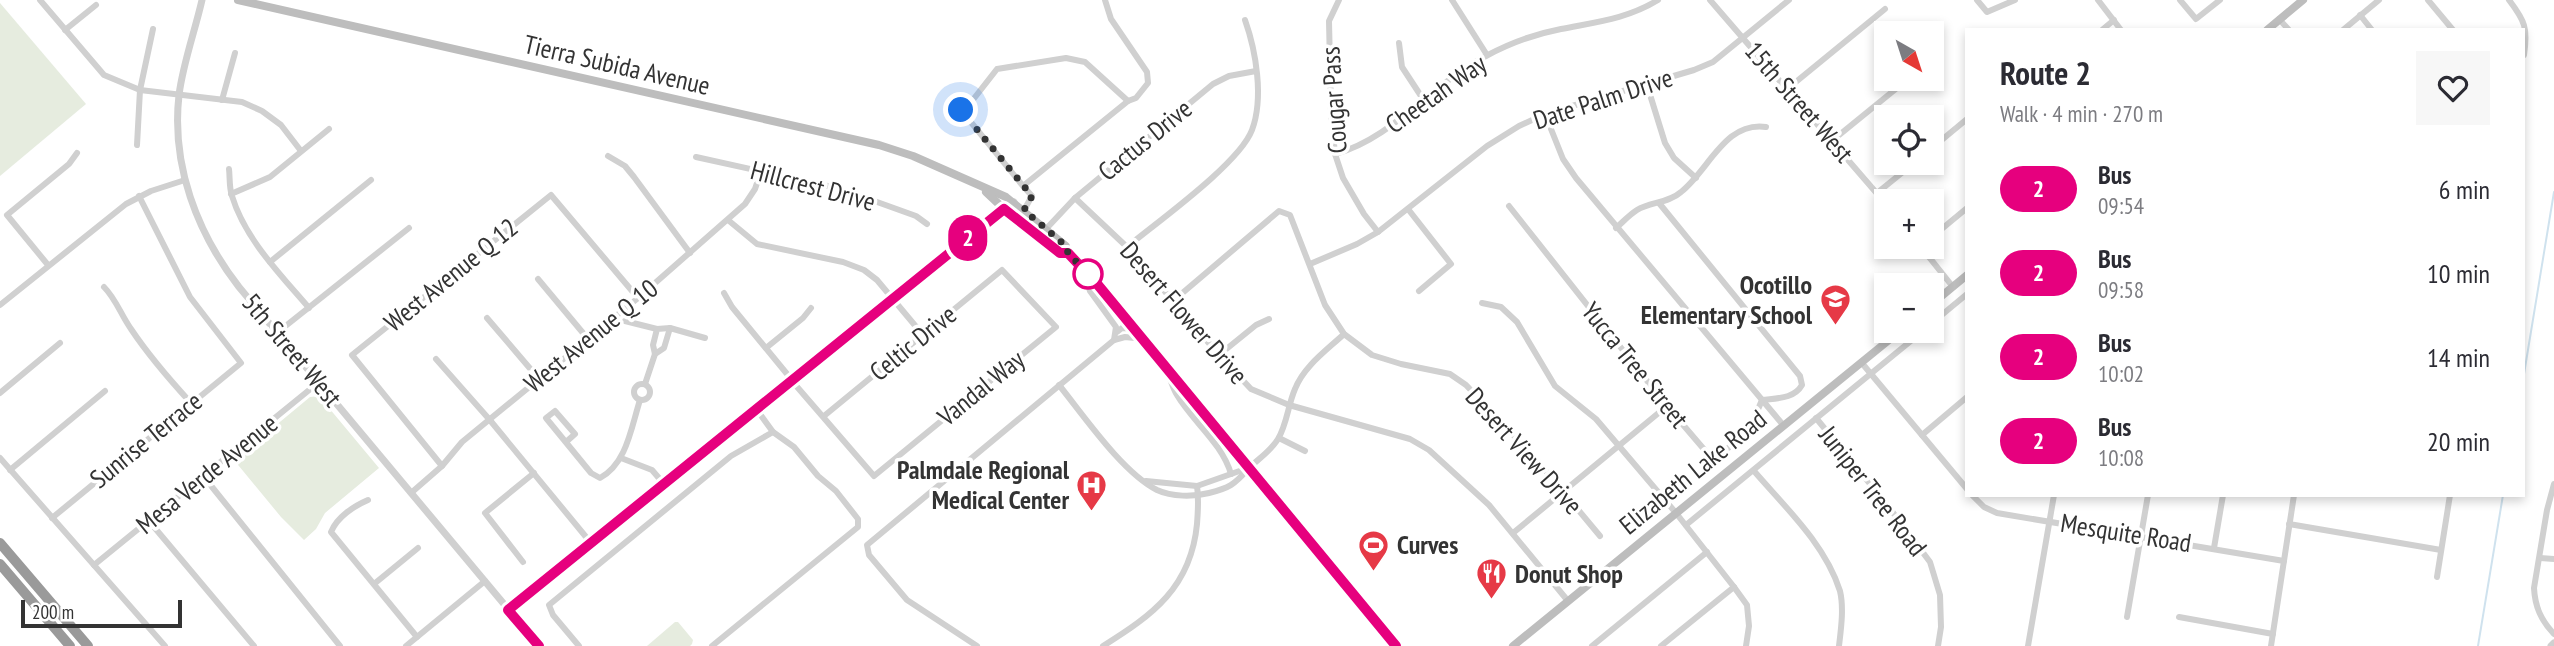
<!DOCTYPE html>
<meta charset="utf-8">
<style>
:root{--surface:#fff;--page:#f7f7f7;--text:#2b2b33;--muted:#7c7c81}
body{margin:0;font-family:"PT Sans Narrow",sans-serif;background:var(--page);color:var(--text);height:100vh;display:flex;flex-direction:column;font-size:26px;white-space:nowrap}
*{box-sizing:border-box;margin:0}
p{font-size:23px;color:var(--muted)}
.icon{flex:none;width:38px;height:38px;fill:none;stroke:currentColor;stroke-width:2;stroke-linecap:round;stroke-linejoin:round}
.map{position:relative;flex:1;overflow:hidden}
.details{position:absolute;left:1965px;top:28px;width:560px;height:469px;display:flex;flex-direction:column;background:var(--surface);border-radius:0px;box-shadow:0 4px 10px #0003}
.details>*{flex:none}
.badge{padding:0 14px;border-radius:23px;font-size:24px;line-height:46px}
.needle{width:46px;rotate:141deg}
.buttons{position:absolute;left:1874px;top:21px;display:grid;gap:14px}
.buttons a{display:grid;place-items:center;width:70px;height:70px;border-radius:0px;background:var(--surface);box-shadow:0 4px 10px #0003;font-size:35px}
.scale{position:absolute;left:21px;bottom:18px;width:161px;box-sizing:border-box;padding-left:7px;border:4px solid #333;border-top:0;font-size:19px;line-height:24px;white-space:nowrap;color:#333;-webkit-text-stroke:5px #fff;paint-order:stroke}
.you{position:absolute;width:35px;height:35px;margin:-18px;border:5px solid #fff;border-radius:50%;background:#1a73e8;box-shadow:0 0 0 10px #1a73e833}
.map>.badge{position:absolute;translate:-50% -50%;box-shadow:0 0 0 4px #fff}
.round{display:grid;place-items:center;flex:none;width:74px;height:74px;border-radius:0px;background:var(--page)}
.headline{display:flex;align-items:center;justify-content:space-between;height:119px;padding:0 35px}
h1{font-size:33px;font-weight:700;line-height:52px}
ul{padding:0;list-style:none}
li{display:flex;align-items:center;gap:21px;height:84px;padding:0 35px}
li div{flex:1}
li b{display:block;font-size:26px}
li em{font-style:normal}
li .badge{min-width:77px;font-weight:700;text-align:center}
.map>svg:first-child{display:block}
</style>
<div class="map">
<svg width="2554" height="646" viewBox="0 0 2554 646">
<rect width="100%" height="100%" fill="#fff"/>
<!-- green -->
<g fill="#e6ecdf">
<polygon points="0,3 86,104 0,176"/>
<polygon points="319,396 379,468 325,513 316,529 304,540 281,517 234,460 310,397"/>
<polygon points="675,622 678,622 693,640 692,644 690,646 647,646"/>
</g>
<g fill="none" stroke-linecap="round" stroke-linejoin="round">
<!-- stream -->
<g stroke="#cfe2ee" stroke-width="2">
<polyline points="2524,374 2554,192"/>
<polyline points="2478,646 2503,495"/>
</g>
<!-- minor -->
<g stroke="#d0d0d0" stroke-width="6">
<polyline points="40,0 104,75 140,90 242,102 262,111 281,125 301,151"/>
<polyline points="1105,0 1111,19 1147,72 1148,83 1136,98 1128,101"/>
<polyline points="1339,0 1329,21 1331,112 1335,154 1343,178 1364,214 1378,232"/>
<polyline points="1452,0 1487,55"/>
<polyline points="1710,0 1886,204"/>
<polyline points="1977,0 1987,12 2015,0"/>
<polyline points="2098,0 2121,30"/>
<polyline points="2180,0 2196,19 2220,0"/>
<polyline points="2428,0 2453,30"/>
<path d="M2509,0C2525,21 2528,28 2524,55"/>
<polyline points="2360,15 2372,30"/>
<polyline points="2279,19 2289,30"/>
<polyline points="65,30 96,5"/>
<polyline points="2102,30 2114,20"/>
<polyline points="2343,30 2379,0"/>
<polyline points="1399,43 1402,67 1423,99"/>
<polyline points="1647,85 1665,143 1674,158 1696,178"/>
<polyline points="1786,90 1885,9"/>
<polyline points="222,100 235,53"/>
<polyline points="1545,114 1563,159 1576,178 1784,426"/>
<polyline points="1833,140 1908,79"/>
<polyline points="137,145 140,90 153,29"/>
<polyline points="1932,148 1967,119"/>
<path d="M1335,154C1392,139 1433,83 1486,56C1510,43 1535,34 1561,29C1596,22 1627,19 1658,0"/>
<polyline points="608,156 625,166 634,177 690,253"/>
<polyline points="696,157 841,189 916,216 927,224"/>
<path d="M229,169C230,177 229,188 232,196C245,239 280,274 309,308"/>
<polyline points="1023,186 1128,101 1085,62 1066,58 997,69 972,101 961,110 1023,186 1032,196 1024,210"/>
<polyline points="1877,193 1914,163"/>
<polyline points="231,194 270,177 329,129"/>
<polyline points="1075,198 1127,247 1219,355 1251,389 1289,405 1410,439 1429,450 1489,505 1568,601"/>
<path d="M1509,206L1667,406L1714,461L1750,428L1762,400C1777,398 1794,399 1802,385L1800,376L1659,203"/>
<polyline points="1408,209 1451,264 1419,291"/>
<polyline points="728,220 757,244 843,262 864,270 877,280 923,335"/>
<path d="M1616,228C1623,222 1629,215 1637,210C1650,202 1669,203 1681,192C1709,170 1725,121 1766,127"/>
<polyline points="1046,229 1075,198 1213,84 1229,76 1256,71"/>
<polyline points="1932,237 1967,208"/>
<path d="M1127,247C1157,222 1239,164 1252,130C1264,98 1256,51 1245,20"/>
<polyline points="1921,247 1953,287"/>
<polyline points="270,262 371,180"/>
<polyline points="1310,264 1357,244 1378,232 1487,146 1519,126 1545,114 1694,70 1713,62 1789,0"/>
<polyline points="48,265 7,215 69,164 77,153"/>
<polyline points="1084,272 1090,291 1116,327 1114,340"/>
<polyline points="538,279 588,339"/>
<path d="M104,287C116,299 121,315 131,329C149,356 169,379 191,403"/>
<polyline points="724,293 732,307 792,380"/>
<polyline points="1173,301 1279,211 1290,215 1325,305 1344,334 1372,355 1401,364 1450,374 1466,385 1535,458 1600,536"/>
<polyline points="1482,303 1501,307 1517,322 1555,386 1596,419 1676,513 1734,587 1747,605 1749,626 1746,646"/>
<polyline points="0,305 126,204 151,191 185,180"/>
<polyline points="487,318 539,379"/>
<polyline points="625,321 657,329"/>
<polyline points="1932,323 1967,294"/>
<polyline points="278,332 409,228"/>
<polyline points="1117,332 1122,328 1136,329"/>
<polyline points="766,348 803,318 811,308"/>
<polyline points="655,354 664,348 670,328"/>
<polyline points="1219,355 1256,325 1269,319"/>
<polyline points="436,359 489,419 591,543"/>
<polyline points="1861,362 1967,489"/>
<path d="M1166,368C1170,377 1172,387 1177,395C1193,422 1222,443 1231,474"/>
<polyline points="792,381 874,476 1056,327 1002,270 824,416"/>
<circle cx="642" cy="392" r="8"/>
<polyline points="645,384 655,354 653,345 657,329 670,328 705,338"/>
<path d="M1059,385C1084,416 1122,472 1157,490C1172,497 1193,497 1209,493C1229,488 1234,485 1248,469C1258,459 1270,452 1278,439C1287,424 1288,405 1295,389C1304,366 1327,350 1344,334"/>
<polyline points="0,393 60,343"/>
<polyline points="757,410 773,432"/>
<polyline points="1816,418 1885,502 1930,562 1940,595 1941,627 1938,646"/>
<polyline points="1922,435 1967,397"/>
<polyline points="1279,438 1305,451"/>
<path d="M566,442L575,434L555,411L546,418L591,473L600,478C627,463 631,428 640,400"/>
<polyline points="0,458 165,646"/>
<polyline points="621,458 652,470 664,484"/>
<polyline points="442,466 352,355 551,195 638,298"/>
<polyline points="10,470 105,391"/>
<path d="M1754,471C1785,507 1825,544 1840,591C1844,608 1841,629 1839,646"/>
<polyline points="204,477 340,646"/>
<polyline points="1146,481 1197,486 1248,468"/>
<path d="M2554,484L2547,510L2534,588C2535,607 2541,620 2554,634"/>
<polyline points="411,493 442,466 462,442 638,298 745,204 755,189 761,171"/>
<polyline points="1972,495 1984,507 1997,513 2284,561"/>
<path d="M368,500C354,506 337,517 331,532L417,637"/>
<polyline points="52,518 241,363 190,297 139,196"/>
<polyline points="149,521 254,646"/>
<polyline points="2289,524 2441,550"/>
<polyline points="1686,525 1923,331"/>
<polyline points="1513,533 1667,406"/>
<polyline points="2214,548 2223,495"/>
<polyline points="2540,558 2554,559"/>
<polyline points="523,562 485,513 534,473"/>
<polyline points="94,565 319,382"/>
<polyline points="2437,577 2450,495"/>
<polyline points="374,584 418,548"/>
<polyline points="2127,617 2148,495"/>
<polyline points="2179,617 2273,634"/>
<polyline points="406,646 485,581"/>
<polyline points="579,646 553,615 549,605 731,456 773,432 794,447 818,476 836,491 858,519 858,527 712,646"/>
<polyline points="977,646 907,600 869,555 867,545 1114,340 1125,337 1144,339"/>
<path d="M1103,646C1153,615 1191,587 1197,524C1198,511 1199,499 1197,486"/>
<polyline points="1592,646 1707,552"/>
<polyline points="1661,646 1734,587"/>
<polyline points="2028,646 2054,495"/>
<polyline points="2271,646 2294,495"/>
</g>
<!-- tertiary -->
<g stroke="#d0d0d0" stroke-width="7">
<path d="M202,0C195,31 183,63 179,95C171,165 197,233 239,287L539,646"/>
<polyline points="508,610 1014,202"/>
<polyline points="2551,646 2554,643"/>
</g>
<!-- secondary -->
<g stroke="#bdbdbd" stroke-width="8">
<polyline points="238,0 879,145 913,156 1006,197 1066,246 1067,253 1133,325 1396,646"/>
<polyline points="2267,30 2303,0"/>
<polyline points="986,192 1004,209 1060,253 1067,253"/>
<polyline points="1932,304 1967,275"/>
<polyline points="1513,646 1900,331"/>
</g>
<!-- motorway -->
<g stroke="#9a9a9a" stroke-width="10">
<polyline points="0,543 88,646"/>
<polyline points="0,564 70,646"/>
</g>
</g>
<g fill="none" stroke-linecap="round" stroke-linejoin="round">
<defs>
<polyline id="line" points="539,646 508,610 1004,209 1060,253 1068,253 1098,285 1396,646"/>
</defs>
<!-- line casing -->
<use href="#line" stroke="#fff" stroke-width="16"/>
<!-- line -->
<use href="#line" stroke="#e6007e" stroke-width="10"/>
<!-- walk -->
<polyline stroke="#333" stroke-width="7" stroke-dasharray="0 12.6" points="961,110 1032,196 1024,210 1066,246 1068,253 1088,274"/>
</g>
<!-- icons -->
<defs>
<symbol id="school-pin" viewBox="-11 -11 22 30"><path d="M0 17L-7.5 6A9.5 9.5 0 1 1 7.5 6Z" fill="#e63946" stroke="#fff"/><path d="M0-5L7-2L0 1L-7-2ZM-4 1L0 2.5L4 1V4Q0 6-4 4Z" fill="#fff"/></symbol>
<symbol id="hospital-pin" viewBox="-11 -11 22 30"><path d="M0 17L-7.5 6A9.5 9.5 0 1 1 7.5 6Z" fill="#e63946" stroke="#fff"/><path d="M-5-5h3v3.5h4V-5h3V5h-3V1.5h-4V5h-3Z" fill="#fff"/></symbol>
<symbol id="stadium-pin" viewBox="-11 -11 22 30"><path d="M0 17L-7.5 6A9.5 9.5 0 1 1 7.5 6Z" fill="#e63946" stroke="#fff"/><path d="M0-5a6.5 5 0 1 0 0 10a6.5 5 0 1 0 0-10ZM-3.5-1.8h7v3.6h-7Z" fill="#fff"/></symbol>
<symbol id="restaurant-pin" viewBox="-11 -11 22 30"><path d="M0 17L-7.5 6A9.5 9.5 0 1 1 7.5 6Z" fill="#e63946" stroke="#fff"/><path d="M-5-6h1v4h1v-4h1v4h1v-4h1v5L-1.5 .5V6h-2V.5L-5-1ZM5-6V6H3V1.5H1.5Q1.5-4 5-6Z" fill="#fff"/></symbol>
</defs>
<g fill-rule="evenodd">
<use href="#school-pin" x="1818" y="282" width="35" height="47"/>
<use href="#hospital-pin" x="1074" y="468" width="35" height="47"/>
<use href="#stadium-pin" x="1356" y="528" width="35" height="47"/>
<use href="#restaurant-pin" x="1474" y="556" width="35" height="47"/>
</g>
<!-- markers -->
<circle fill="#fff" stroke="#e6007e" stroke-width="3.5" cx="1088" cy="274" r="14"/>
<g text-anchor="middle" stroke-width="7" stroke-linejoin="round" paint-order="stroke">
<!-- street labels -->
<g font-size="26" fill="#333" stroke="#fff">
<text transform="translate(617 65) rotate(13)" y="9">Tierra Subida Avenue</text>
<text transform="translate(1436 94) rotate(-35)" y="9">Cheetah Way</text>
<text transform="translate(1603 99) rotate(-18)" y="9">Date Palm Drive</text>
<text transform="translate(1334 100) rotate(-94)" y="9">Cougar Pass</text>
<text transform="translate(1799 102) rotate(49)" y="9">15th Street West</text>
<text transform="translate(1145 140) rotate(-39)" y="9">Cactus Drive</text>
<text transform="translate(813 186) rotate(15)" y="9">Hillcrest Drive</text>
<text transform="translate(451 275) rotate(-39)" y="9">West Avenue Q 12</text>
<text transform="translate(1184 313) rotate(49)" y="9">Desert Flower Drive</text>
<text transform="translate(591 336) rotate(-39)" y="9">West Avenue Q 10</text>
<text transform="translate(913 343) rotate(-39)" y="9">Celtic Drive</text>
<text transform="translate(292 350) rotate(50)" y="9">5th Street West</text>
<text transform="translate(1635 365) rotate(51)" y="9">Yucca Tree Street</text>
<text transform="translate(981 388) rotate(-39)" y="9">Vandal Way</text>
<text transform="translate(146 440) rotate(-39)" y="9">Sunrise Terrace</text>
<text transform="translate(1524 451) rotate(48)" y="9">Desert View Drive</text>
<text transform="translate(1693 472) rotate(-39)" y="9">Elizabeth Lake Road</text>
<text transform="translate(207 474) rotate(-39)" y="9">Mesa Verde Avenue</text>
<text transform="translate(1873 491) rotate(52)" y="9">Juniper Tree Road</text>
<text transform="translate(2126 533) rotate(9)" y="9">Mesquite Road</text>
</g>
<!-- poi labels -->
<g font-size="26" font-weight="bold" fill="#333" stroke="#fff" text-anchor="end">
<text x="1812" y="294">Ocotillo<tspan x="1812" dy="30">Elementary School</tspan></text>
<text x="1069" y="479">Palmdale Regional<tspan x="1069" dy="30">Medical Center</tspan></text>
<text x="1397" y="554" text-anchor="start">Curves</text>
<text x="1515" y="583" text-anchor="start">Donut Shop</text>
</g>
</g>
</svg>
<div class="buttons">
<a><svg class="needle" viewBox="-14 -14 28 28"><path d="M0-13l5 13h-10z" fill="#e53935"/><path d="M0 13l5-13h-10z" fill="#7c7c81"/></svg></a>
<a><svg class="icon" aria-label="locate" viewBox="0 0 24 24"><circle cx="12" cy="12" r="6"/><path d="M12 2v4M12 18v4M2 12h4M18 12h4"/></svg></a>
<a>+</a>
<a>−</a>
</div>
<div class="scale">200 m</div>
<div class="you" style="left:961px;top:110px"></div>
<b class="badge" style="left:968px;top:238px;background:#e6007e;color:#fff">2</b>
<section class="details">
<div class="headline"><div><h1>Route 2</h1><p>Walk · 4 min · 270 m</p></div><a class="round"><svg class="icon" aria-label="heart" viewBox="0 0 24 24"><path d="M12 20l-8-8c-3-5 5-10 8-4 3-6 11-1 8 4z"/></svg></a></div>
<ul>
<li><span class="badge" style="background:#e6007e;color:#fff">2</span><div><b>Bus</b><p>09:54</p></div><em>6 min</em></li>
<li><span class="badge" style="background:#e6007e;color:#fff">2</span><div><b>Bus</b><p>09:58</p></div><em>10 min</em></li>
<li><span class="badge" style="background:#e6007e;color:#fff">2</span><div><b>Bus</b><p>10:02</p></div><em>14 min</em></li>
<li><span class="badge" style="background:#e6007e;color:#fff">2</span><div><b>Bus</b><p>10:08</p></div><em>20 min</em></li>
</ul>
</section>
</div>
